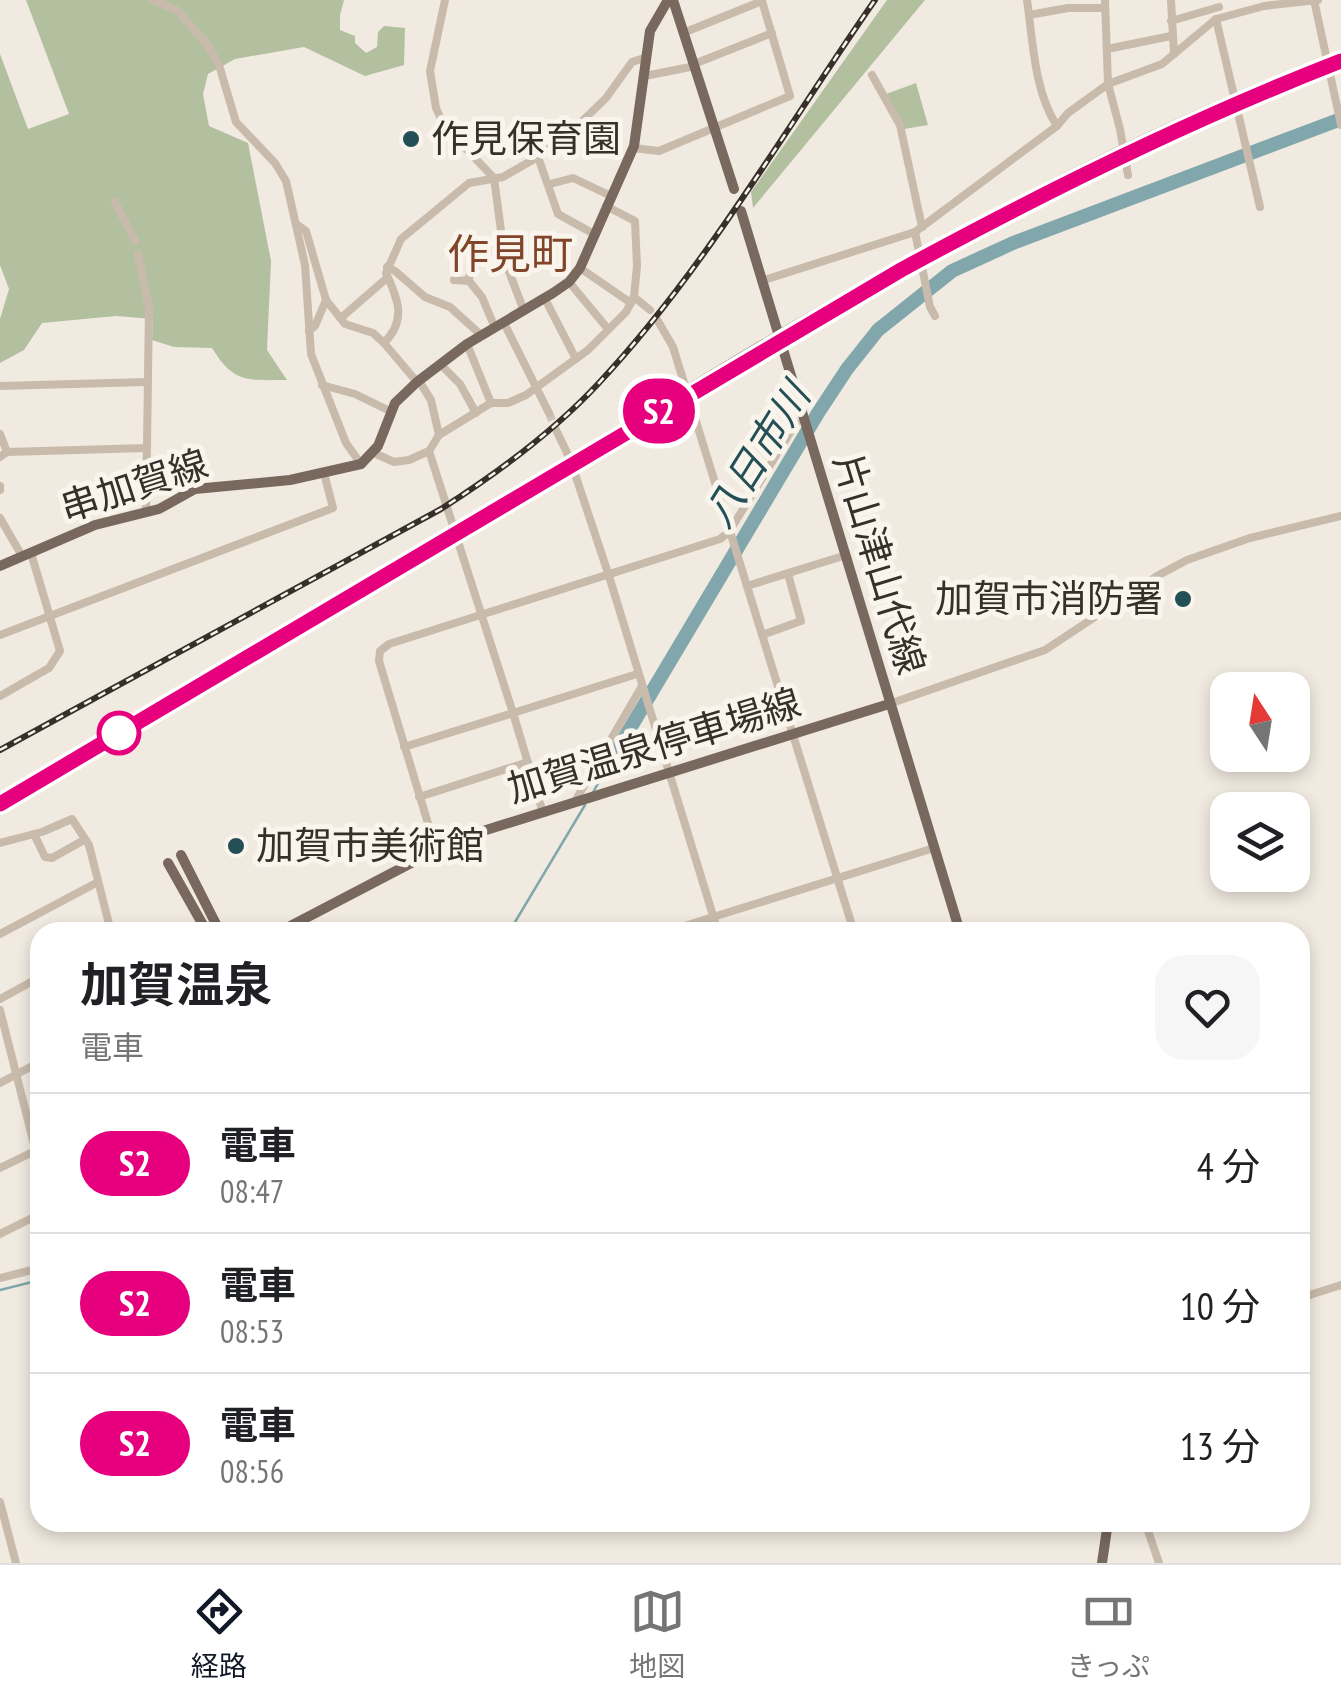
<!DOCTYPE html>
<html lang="ja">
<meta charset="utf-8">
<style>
:root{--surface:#fff;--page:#f6f6f6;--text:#202124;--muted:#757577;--line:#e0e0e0;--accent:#111827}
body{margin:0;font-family:"PT Sans Narrow","Noto Sans JP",sans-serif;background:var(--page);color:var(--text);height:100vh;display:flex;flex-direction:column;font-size:38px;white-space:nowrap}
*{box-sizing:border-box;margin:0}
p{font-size:32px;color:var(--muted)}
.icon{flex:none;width:55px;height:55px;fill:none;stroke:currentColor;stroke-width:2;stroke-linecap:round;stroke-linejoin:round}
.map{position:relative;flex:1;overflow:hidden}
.drawer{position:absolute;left:30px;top:922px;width:1280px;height:610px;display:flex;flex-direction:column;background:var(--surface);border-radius:30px;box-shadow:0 5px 15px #0003}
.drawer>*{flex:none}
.badge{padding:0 20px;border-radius:32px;font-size:35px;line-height:65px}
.needle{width:65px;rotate:348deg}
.fabs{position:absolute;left:1210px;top:672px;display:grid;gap:20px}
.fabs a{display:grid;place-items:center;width:100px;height:100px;border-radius:20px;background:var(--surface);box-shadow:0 5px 15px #0003;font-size:50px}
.map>.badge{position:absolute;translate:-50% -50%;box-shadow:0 0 0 5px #fff}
.round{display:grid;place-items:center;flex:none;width:105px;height:105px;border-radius:30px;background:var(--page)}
.overview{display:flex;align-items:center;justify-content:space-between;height:170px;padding:0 50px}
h1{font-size:48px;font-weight:700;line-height:75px}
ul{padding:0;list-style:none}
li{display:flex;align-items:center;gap:30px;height:140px;padding:0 50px;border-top:2px solid var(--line)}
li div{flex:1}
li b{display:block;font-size:38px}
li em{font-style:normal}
li .badge{min-width:110px;font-weight:700;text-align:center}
.tabs{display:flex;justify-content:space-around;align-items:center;height:140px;border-top:2px solid var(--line);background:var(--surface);font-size:28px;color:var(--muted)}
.tabs a{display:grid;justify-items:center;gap:5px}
.tabs .on{color:var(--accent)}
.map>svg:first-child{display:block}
</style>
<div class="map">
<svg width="1341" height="1563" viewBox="0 0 1341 1563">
<rect width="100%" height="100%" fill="#f1eae0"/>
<!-- green -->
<g fill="#b3c0a0">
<path d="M26,0H344L340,15V30L355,36V43L366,53L377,47L378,32L384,26L405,28L404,65L365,76L304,47L235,59L208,74L203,94L209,126L248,143L271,261L267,350L287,380C248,380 234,384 212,348L174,347L152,340L153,319L116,316L42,323L24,350L0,363V319L9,289L0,265V54L28,129L69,114Z"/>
<polygon points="887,0 925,0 753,208 751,192"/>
<polygon points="916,83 928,125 904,129 886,94"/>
</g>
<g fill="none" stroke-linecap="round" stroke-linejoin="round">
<!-- stream -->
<g stroke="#81a7ac" stroke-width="2.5">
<polyline points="592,794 619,747"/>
<polyline points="509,932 585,805"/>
<polyline points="0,1290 40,1280"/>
</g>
<!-- river -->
<polyline stroke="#81a7ac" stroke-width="14" points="619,747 818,413 847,369 878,330 952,271 1013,243 1341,119"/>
<!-- minor-tunnel -->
<polyline stroke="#ccc5bc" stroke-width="8" stroke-dasharray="8 4" stroke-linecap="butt" points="549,413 557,432"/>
<!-- minor -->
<g stroke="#c9bbac" stroke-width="8">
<polyline points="153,0 178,11 206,43 219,65 236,122 275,163 286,181 305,265 311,354 346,443 361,464"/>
<polyline points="445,0 430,71 436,108 444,126 494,178 505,261 524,311"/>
<path d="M1027,0C1033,41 1034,91 1057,126"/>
<polyline points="1105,0 1108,84 1120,129 1128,175"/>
<polyline points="1171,0 1174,54"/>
<polyline points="1314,0 1341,125"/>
<polyline points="1029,15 1068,8 1105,8"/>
<polyline points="1216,19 1260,207"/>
<polyline points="1171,21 1219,7"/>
<polyline points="683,33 762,1"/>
<polyline points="1107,49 1171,36"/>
<polyline points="694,64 772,33"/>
<polyline points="872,75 900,125 922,227"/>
<polyline points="645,76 695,66"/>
<polyline points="633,148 659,151 790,96 762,1"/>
<polyline points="538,157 558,214 594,234"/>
<polyline points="550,184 573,178 611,196"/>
<polyline points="115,202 135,241"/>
<polyline points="296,224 306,231 326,300 345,324 373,333 384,343 417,382"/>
<polyline points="915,232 930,307 935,316"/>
<polyline points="138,254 149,308 146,513"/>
<polyline points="387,267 395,271 425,297 450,307 481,335"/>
<polyline points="580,268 631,303"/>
<polyline points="454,280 469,281 482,297 495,328"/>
<polyline points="467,280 486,252 502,247"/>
<polyline points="761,281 915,232 1057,126 1068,113 1108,84 1162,64 1216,19 1264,6 1318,0"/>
<polyline points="569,282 608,329"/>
<polyline points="634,297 650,310"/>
<polyline points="545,299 576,359"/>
<polyline points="342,317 387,278"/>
<polyline points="658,321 673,347 854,932"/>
<polyline points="504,323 549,413"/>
<polyline points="309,331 315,326 326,300"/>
<path d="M384,343C407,320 398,299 386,273L401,239L469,183L503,177L536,158L572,131L606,98L632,62L647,57"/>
<polyline points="467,344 491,403"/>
<polyline points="440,364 460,384 476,413"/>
<polyline points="419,381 431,400 439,435"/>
<polyline points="322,385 355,394 390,411"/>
<polyline points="0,386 146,382"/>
<polyline points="557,432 570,459 609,576 718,932"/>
<polyline points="0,434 7,452"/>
<polyline points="429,451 513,713 637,674"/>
<polyline points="374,453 394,462 409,460 429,451 439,435 491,403 508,403 526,395 588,350 626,312 634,297 637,266 635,221 606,206"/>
<polyline points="0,457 7,452 146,448"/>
<polyline points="0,486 0,490"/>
<polyline points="0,518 22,556"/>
<polyline points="747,586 843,556"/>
<polyline points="0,635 333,508 324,473"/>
<polyline points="762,635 801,621 788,574"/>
<polyline points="0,696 49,668 60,651 31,553"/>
<polyline points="889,704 1045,650 1157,576 1187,560 1250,538 1341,516"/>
<polyline points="404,747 513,713 543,813"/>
<polyline points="419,797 528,762"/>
<polyline points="574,803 642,686"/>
<polyline points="34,834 45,857 52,858 84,840"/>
<polyline points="0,843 42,832 72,819 89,845 111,932"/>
<polyline points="436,850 379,661 380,651 389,644 720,539 729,532 796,423"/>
<polyline points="665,932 934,848"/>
<polyline points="0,934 98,882"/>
<polyline points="0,999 40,977"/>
<polyline points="0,1010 40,1168"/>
<polyline points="0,1083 40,1062"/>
<polyline points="0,1168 37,1150"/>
<polyline points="0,1234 40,1214"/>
<polyline points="0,1278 40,1268"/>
<polyline points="1300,1298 1341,1285"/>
<polyline points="0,1502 16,1563"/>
<polyline points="1145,1522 1159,1563"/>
</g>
<!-- major -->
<g stroke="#78685d" stroke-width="10">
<polyline points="673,0 734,189"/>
<polyline points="741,211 960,932"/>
<polyline points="0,566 95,525 159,509 195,489 290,480 361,464 378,446 395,403 417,382 467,344 553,293 569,282 580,268 634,146 650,31 668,0"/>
<polyline points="181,855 220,932"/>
<polyline points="168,863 207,932"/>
<polyline points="279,932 436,850 483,831 889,704"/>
<polyline points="1102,1563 1108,1522"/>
</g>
<defs>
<g id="rail">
<path d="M0,750L441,509C496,474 552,433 597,385C705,270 785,129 875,0"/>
<path d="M0,798C173,696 346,595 517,491C783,329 1049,163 1341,54"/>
</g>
</defs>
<!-- rail casing -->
<use href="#rail" stroke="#37302a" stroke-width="6"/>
<!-- rail -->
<use href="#rail" stroke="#f9f4ec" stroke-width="2.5" stroke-dasharray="8" stroke-linecap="butt"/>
</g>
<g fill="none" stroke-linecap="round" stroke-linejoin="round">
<defs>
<path id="line" d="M0,804L901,270C1044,192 1189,120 1341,61"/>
</defs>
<!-- line casing -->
<use href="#line" stroke="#fff" stroke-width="22"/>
<!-- line -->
<use href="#line" stroke="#e6007e" stroke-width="15"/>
</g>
<!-- markers -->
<g fill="#234f56" stroke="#f9f4ec" stroke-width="4">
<circle cx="411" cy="139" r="10"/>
<circle cx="1183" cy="599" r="10"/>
<circle cx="236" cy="846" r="10"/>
</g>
<circle fill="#fff" stroke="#e6007e" stroke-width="5" cx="119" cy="733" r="20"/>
<g text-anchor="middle" stroke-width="10" stroke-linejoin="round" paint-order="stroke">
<!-- poi labels -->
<g font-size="38" fill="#37302a" stroke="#f9f4ec" text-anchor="start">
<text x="431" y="152">作見保育園</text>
<text x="1163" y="612" text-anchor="end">加賀市消防署</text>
<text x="256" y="859">加賀市美術館</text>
</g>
<!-- street labels -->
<g font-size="38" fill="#37302a" stroke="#f9f4ec">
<text transform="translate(134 486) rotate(-18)" y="13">串加賀線</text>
<text transform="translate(879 564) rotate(73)" y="13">片山津山代線</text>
<text transform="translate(654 746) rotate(-17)" y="13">加賀温泉停車場線</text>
</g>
<!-- water labels -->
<g font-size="40" font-style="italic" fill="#234f56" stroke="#f9f4ec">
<text transform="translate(757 455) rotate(-58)" y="14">八日市川</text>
</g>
<!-- quarter labels -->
<g font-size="42" fill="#814529" stroke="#f9f4ec">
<text x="510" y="269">作見町</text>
</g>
</g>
</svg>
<div class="fabs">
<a><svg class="needle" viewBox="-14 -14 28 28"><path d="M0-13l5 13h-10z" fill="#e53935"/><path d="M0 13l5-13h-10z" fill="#757577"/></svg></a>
<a><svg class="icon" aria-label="layers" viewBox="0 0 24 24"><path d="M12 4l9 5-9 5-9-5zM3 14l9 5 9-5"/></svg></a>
</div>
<b class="badge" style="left:659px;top:411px;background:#e6007e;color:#fff">S2</b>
<section class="drawer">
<div class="overview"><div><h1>加賀温泉</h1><p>電車</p></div><a class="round"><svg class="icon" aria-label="heart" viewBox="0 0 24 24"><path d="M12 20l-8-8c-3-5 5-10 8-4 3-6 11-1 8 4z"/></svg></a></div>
<ul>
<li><span class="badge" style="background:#e6007e;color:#fff">S2</span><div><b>電車</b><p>08:47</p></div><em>4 分</em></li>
<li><span class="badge" style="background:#e6007e;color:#fff">S2</span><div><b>電車</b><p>08:53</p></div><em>10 分</em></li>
<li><span class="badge" style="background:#e6007e;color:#fff">S2</span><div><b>電車</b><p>08:56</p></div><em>13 分</em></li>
</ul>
</section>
</div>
<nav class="tabs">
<a class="on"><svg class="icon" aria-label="directions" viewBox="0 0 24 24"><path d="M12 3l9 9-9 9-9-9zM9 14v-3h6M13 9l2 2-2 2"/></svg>経路</a>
<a><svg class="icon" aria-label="map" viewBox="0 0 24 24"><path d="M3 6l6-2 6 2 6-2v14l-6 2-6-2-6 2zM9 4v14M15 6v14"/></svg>地図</a>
<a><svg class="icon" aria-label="tickets" viewBox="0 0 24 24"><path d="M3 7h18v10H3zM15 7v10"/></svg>きっぷ</a>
</nav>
